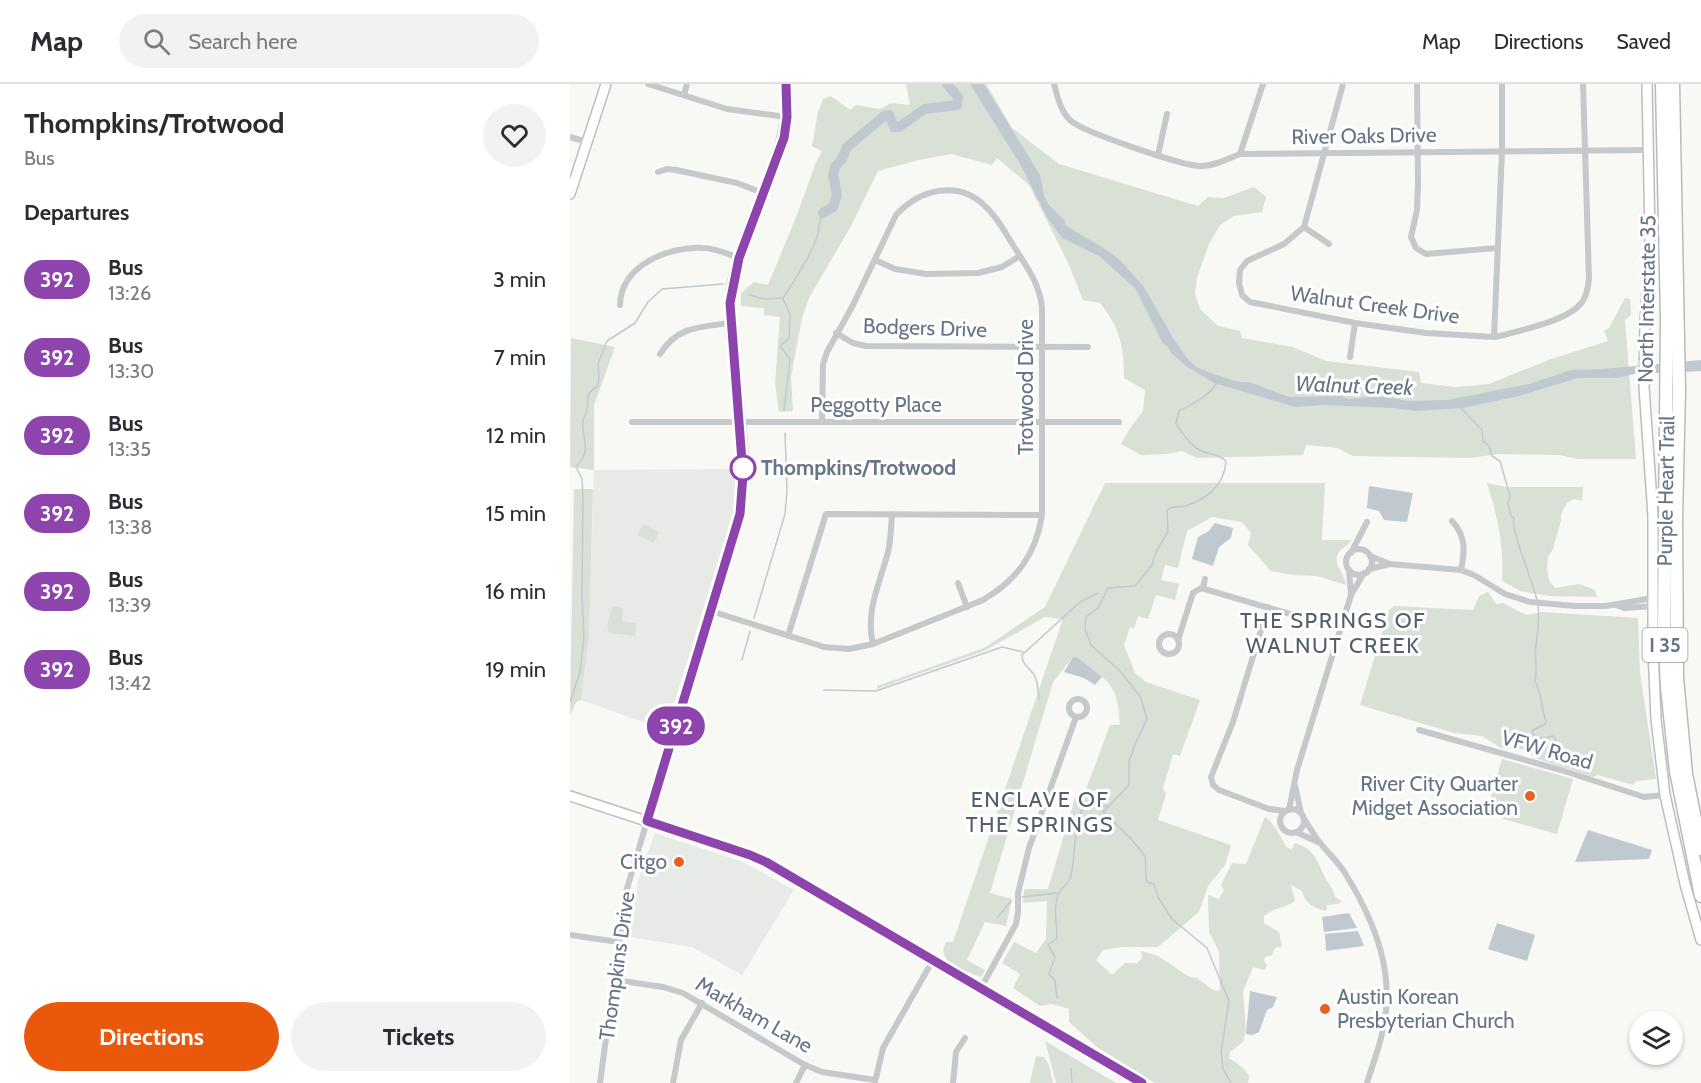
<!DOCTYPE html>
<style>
:root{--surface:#fff;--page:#f2f2f3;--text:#2b2b33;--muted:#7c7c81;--line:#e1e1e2;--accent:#ea580c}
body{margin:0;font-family:Cabin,sans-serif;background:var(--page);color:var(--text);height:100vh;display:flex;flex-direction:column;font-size:22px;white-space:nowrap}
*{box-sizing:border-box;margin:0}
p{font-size:20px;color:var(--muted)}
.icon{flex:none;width:33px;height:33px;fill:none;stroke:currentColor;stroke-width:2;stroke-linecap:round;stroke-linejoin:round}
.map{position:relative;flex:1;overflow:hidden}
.side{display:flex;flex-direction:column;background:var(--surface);width:570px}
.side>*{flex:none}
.badge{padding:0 12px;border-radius:20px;font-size:21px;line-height:39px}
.buttons{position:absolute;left:1059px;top:927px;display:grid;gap:12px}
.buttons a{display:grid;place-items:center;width:54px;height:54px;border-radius:50%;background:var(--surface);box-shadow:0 2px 4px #0004;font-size:30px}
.map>.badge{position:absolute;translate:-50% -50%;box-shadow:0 0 0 3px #fff}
h2{padding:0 24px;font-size:22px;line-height:54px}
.round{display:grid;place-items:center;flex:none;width:63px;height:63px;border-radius:32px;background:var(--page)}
.overview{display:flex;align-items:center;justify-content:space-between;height:102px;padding:0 24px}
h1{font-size:28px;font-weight:700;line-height:45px}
.cta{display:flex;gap:12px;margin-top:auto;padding:12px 24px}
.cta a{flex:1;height:69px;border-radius:36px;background:var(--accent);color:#fff;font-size:24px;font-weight:700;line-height:69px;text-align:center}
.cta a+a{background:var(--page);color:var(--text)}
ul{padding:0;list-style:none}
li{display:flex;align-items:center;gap:18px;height:78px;padding:0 24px}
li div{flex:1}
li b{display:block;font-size:22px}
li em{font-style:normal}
li .badge{min-width:66px;font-weight:700;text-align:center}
header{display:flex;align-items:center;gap:36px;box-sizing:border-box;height:84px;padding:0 30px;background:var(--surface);border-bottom:2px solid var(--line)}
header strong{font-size:28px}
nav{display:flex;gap:33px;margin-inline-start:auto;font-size:21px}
.search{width:420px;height:54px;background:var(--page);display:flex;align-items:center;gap:15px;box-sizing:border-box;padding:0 21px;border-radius:33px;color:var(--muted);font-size:22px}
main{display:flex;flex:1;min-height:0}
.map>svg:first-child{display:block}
</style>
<header>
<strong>Map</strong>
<div class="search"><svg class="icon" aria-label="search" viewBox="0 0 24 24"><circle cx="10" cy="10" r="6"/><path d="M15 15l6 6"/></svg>Search here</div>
<nav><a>Map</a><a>Directions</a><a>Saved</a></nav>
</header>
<main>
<section class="side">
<div class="overview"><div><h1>Thompkins/Trotwood</h1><p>Bus</p></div><a class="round"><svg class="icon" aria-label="heart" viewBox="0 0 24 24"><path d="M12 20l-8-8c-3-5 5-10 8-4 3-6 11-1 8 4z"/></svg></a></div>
<h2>Departures</h2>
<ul>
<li><span class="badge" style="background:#8e44ad;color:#fff">392</span><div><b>Bus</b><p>13:26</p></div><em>3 min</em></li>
<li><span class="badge" style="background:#8e44ad;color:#fff">392</span><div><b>Bus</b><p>13:30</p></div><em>7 min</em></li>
<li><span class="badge" style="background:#8e44ad;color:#fff">392</span><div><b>Bus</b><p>13:35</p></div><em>12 min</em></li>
<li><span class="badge" style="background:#8e44ad;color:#fff">392</span><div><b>Bus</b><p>13:38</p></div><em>15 min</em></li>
<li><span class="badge" style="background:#8e44ad;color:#fff">392</span><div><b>Bus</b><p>13:39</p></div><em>16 min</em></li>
<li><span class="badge" style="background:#8e44ad;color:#fff">392</span><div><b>Bus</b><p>13:42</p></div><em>19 min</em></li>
</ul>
<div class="cta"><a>Directions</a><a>Tickets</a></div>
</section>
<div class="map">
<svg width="1131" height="999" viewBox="0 0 1131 999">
<rect width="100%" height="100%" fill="#f8f8f5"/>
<!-- built -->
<g fill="#e8eae8">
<polygon points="164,385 165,402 163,428 96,646 11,616 19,552 24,386"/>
<polygon points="85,749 173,778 224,806 172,891 122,863 60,853 68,796"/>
</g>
<!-- green -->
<g fill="#d9e0d6">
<path d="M336,0H416L442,44L489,80L628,122L638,113L654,114L684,103L696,113L692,128L664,132L650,141L639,160L627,194L625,210L630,225L648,242L670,247L672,254L723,263L756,277L849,288L851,299L885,303L919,300L981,275L1038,257L1034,247L1039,244L1055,214L1060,215L1061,231L1055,236L1066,375H1008L989,371L928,370L900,374L783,372L768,364L736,361L733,371L627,374L612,367L597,370L571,371L551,360L559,346L573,327L575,306L554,294C554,262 550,244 530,219L513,216L499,181L459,101L427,74L422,81L381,70L349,76L308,87L280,144L240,212L232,234L221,293L223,327L209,328L205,299L210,233L194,231V224L171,222V209L184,198L198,201L227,131L246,78L252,67L242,62L248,28L253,15L261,12L280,26L286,21L310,25L321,19L340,21Z"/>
<polygon points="1,254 45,263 24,321 24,386 0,383"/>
<path d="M535,399H755L752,456H782C778,461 774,463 770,467C760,479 775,489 776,501L747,492L722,491L701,487L678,461L681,449L672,438L642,433L617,447L608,484L595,481L591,496L609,500L605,516L586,511L578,535L568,532L564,545L560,543L554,561L565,589L576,598L630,616L610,672L603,670L593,704L596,710L588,736L661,761L655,781L638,802L629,828L588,863H552L533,866L526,876L542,891L555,879H567L572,874L571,867L588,872L618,892L627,894L643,906L650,907L649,868L639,848L638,811L649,815L654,806L651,801L662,779L676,780L695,733C702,737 712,753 715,762L720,765L723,764L724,759C746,765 747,778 756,795C760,802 764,806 765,813L772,817L768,820L757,821V825L755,827C744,824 734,819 732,807L721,801L725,817C714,824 704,824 694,832V839L709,848L712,862L705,864L702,871L695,873L694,877L697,882L694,886L683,883L673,907L676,946L673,958L660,968L659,974L672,983L679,991L678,999H585L527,963L499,938V925L482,920L470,922L443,904L450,890L432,879L444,858L466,869L476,855L477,817L453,819L454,805H478L505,714L515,708L540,641H550C548,597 537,596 503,573L483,598L420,809L442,815L436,842L415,838L397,876L415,886L411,893C397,888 364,878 376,858H383L493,535L475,533L414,567L307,605V602L414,564L475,523Z"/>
<path d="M917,399L936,403H1013L1012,417L1004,415L997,419L991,430V437L983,465L978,473L977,485L979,496L985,504L1009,500L1025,506L1027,513L980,512L950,507L932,497C934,461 928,434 917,399Z"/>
<polygon points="4,405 23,405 19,552 11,616 6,618 0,632"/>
<polygon points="73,440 89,448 84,459 67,451"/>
<polygon points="918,508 926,520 933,519 956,531 972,528 1068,534 1070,589 1086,695 1067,697 1063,701 1028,691 1023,693 968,675 952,665 931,664 912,652 884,649 790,621 819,526 824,522 903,526 909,512"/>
<polygon points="42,522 53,524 52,537 67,539 65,552 39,549 37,543"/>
<polygon points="932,675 1003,695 987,750 916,730"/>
<polygon points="475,957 546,999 486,999"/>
<polygon points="466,972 474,973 479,981 483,999 460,999"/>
</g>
<!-- water -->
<g fill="#c0c9cf">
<polygon points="400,0 414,0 470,91 474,112 479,121 495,137 495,141 535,165 550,176 574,203 603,254 617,274 626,283 646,291 669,298 679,298 719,313 771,312 779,315 809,312 838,317 878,316 959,300 1001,286 1033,285 1131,276 1131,287 1064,290 1048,294 1008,294 949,312 892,324 847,327 822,324 753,321 726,323 644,299 616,282 602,270 598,263 592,258 565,204 529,172 492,154 478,135 450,80"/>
<polygon points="799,402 843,409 837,438 814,436 809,427 797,424"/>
<polygon points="645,439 663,444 661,454 649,463 643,482 622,475 628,453 639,447"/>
<polygon points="503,573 508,574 532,593 525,601 514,594 494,588"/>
<polygon points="1018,746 1082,766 1079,775 1005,778"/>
<polygon points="779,829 787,844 754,848 752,833"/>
<polygon points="927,839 965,851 957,877 918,865"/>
<polygon points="788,847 794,862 756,867 755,850"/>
<polygon points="680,907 707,913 703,923 697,926 689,948 682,951 676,950"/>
</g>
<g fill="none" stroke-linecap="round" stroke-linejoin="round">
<!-- stream -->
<g stroke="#c0c9cf" stroke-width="1.5">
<path d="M179,211L194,215L213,214C225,196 238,176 246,156C250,146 248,138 253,129"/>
<polyline points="213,215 220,230 219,254 210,262 220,275 214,326"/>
<path d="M647,299C639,312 623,320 609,327L606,340C614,351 621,363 634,368C644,372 647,369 656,377C654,402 638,414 616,422C609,424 603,421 597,426L598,448L586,468L582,481L565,502L538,504L528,524L516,533L515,545L521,561L549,586L570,612L577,635L565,660L559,678V701L533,728C541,735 573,765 575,774C577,782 574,789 577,798L584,800L588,813L602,835L637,864L659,917L651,968L653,985L661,999"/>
<path d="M891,324L912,346L913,357L919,362L922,372L930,377L940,412L938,419L941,432L944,434C940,446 964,499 967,517"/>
<path d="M968,522C970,536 967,548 966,562C964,573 968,585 965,597C972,610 971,624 976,637L975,640L963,646L962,649L968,655L983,652C990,659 984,665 981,673"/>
<polyline points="184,534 215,430 217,406 215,349"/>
<polyline points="172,576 180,547"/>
<polyline points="254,606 306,607 432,563 453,568"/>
<path d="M469,615C468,609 468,601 466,595C463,585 452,583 452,571L510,518L528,509"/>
<path d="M0,618L10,588L14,554L12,510L13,412L12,395L6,383C24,365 10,353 13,336C14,333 16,330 17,327C19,314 14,310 28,302L29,295L28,280L37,257L65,239L78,218L92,205L153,200"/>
<polyline points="452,813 487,809"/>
<polyline points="428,833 441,817"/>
<path d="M487,914L485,897L479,890L485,873L478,861L487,854C487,840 483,824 488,811C490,804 500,800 501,792C506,767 503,740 516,718L526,723L537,722"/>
<polyline points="501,985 502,999"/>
</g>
<!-- river -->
<polyline stroke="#c0c9cf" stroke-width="10" points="253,129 263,123 267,111 263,91 265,83 272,75 277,63 314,32 319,31 324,43 329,43 355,25 387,21 388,13 377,0"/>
<defs>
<g id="secondary">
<polyline points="1077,0 1080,154 1075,239 1074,303 1083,432 1083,566 1086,635 1095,711 1115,800 1131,856"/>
<polyline points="0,110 36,0"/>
<polyline points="0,712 180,771 196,778 572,999"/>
<path d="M77,737L170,430C178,379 168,325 164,275C161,250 158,226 162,202C175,131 223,75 216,0"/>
</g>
<g id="highway">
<polyline points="1092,0 1097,234 1094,544 1097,603 1106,687 1131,812"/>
<polyline points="1103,0 1109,307 1106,434 1107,594 1116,690 1131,765"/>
</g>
</defs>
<!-- secondary casing -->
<use href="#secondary" stroke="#babec3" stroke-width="12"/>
<!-- highway casing -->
<use href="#highway" stroke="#b8bbbe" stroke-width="15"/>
<!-- street -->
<g stroke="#c5c9cc" stroke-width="6">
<polyline points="78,0 157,25 217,33"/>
<path d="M484,0C488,14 490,27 501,37C514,48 612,82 631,82C644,82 658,75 670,70L1078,66"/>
<path d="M773,0L734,143L714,160L677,177L670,186L669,199L672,211L680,218L785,239L856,249L924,253L934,251C955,245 1000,236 1012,218C1017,211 1018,203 1019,195L1013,0"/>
<polyline points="847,0 848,98 847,126 841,153 846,164 856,170 927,164"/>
<polyline points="114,11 117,0"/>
<polyline points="0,53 17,58"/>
<polyline points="670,70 693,0"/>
<polyline points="588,71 597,30"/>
<polyline points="88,88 97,85 106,86 167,99 193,109"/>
<polyline points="734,143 759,160"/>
<polyline points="305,176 325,185 356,190 408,189 432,183 450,172"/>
<path d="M50,221C51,181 99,162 133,164C146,164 158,170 169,174"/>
<polyline points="266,249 283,259 296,262 518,263"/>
<polyline points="924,253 932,67 932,0"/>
<path d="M90,270C107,242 131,243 160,239"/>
<polyline points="780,273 785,239"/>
<polyline points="62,338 549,338"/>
<path d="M882,437C896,452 895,467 891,486"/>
<circle cx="789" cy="478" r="13"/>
<polyline points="781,469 797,438"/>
<polyline points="800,472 820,480 891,486 904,491 935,510 960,518 1005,522 1036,522 1083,514"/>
<polyline points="799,485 820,480"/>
<polyline points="779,486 781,511"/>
<polyline points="388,499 397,523"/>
<polyline points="633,504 635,495"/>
<polyline points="1046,521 1054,524 1083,522"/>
<polyline points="698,523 663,638 641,693 643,701 649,706 699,725 715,727"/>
<path d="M141,527L254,563L279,565L303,560L413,516C447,496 466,470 472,431V223C469,198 456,182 443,161C435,148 427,133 416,123C389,95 350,105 326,131L283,221L257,268L253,280L252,338"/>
<circle cx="599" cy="560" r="10"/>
<polyline points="218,552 256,430 472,431"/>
<polyline points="608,556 623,509 631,504 771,545"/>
<path d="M303,560C295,527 310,499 318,468C321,455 321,443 322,430"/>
<circle cx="508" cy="624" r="9"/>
<polyline points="849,646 991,686 1074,713 1095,711"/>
<polyline points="725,702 731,729"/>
<circle cx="722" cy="737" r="12"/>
<polyline points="719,726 727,686 781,511 794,489"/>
<path d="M733,733C739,742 744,752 751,760C759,770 768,778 775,789C805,838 827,891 812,950C808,967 802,983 797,999"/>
<polyline points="726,748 748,758"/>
<polyline points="0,851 49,858"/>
<polyline points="45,896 93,903 113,909 235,981 252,988 305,996"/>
<polyline points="411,904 446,840 448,829 448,809 459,764 506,633"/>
<polyline points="305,998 313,964 363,876"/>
<polyline points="30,999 56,808 77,737"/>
<polyline points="103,999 111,956 132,919"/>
<polyline points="226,999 235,981"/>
<polyline points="383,999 386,968 395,954"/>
</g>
<!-- secondary -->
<use href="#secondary" stroke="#fff" stroke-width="9"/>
<!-- highway -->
<use href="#highway" stroke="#fff" stroke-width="12"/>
</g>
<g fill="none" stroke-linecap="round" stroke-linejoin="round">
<defs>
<polyline id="line" points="216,0 217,33 214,54 169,174 160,219 173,391 170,430 77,737 180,771 196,778 572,999"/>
</defs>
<!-- line casing -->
<use href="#line" stroke="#fff" stroke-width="14"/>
<!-- line -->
<use href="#line" stroke="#8e44ad" stroke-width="9"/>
</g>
<!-- markers -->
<circle fill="#fff" stroke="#8e44ad" stroke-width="3" cx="173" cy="384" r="12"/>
<g fill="#ea6023" stroke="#fff" stroke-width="2">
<circle cx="960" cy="712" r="6"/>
<circle cx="109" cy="778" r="6"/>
<circle cx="755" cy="925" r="6"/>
</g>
<g text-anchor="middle" stroke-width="6" stroke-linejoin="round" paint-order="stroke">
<!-- shield labels -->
<rect fill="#fff" stroke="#949fab" stroke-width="1.5" x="1072.5" y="544" width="45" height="34" rx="4.5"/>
<g font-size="20" font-weight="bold" fill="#667687">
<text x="1095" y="568">I 35</text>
</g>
<!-- street labels -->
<g font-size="21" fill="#667687" stroke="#fff">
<text transform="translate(794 52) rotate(-1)" y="7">River Oaks Drive</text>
<text transform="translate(1077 215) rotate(-89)" y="7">North Interstate 35</text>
<text transform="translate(805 221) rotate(8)" y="7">Walnut Creek Drive</text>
<text transform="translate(355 244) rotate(2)" y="7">Bodgers Drive</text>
<text transform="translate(456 303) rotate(-90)" y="7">Trotwood Drive</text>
<text x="306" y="328">Peggotty Place</text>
<text transform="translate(1096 407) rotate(-89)" y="7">Purple Heart Trail</text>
<text transform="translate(977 666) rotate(16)" y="7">VFW Road</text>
<text transform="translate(47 882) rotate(-82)" y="7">Thompkins Drive</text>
<text transform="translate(184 931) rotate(30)" y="7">Markham Lane</text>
</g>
<!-- stop labels -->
<g font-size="21" font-weight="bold" fill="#667687" stroke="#fff" text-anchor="start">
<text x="191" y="391">Thompkins/Trotwood</text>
</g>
<!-- poi labels -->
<g font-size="21" fill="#667687" stroke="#fff" text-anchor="end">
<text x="948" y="707">River City Quarter<tspan x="948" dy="24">Midget Association</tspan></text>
<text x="97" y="785">Citgo</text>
<text x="767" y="920" text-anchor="start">Austin Korean<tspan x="767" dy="24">Presbyterian Church</tspan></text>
</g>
<!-- water labels -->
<g font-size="22" font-style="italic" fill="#627783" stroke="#fff">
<text transform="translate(784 301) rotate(2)" y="8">Walnut Creek</text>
</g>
<!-- neighbourhood labels -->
<g font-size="22" letter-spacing="1.5" fill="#545f6c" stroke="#fff">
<text x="763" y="544">THE SPRINGS OF<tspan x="763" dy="25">WALNUT CREEK</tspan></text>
<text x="470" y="723">ENCLAVE OF<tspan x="470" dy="25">THE SPRINGS</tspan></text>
</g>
</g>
</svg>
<div class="buttons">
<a><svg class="icon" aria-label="layers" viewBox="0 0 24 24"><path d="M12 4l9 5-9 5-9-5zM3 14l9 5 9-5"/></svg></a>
</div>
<b class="badge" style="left:106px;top:642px;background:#8e44ad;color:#fff">392</b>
</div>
</main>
